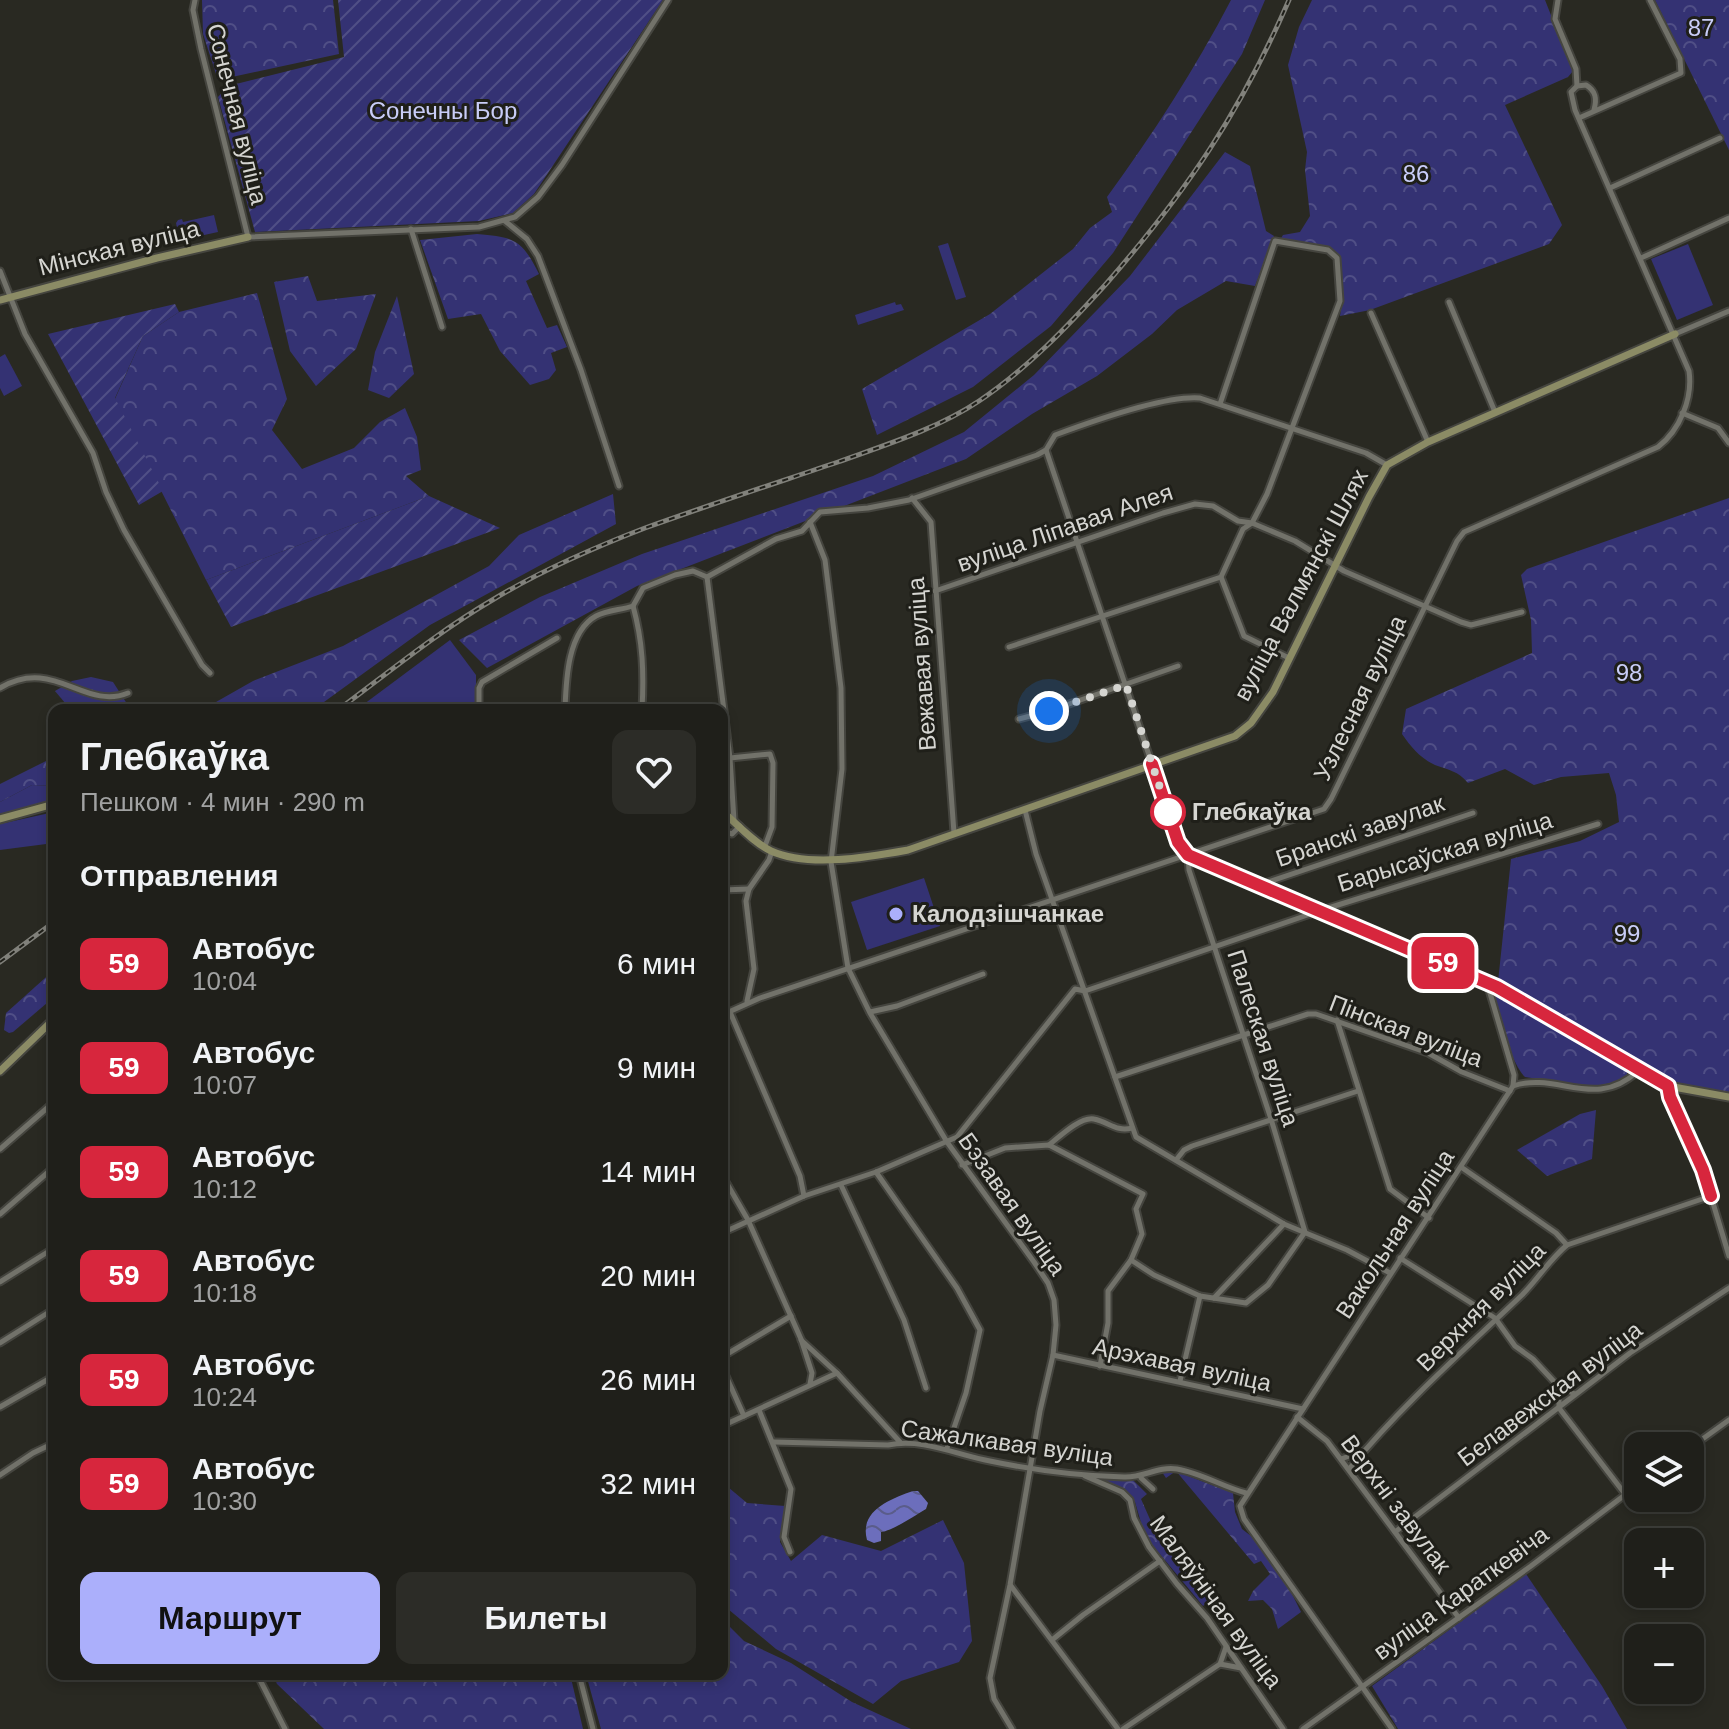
<!DOCTYPE html>
<html lang="ru">
<meta charset="utf-8">
<style>
:root{--surface:#1f1f1a;--page:#2c2c27;--text:#f1f3f6;--muted:#a1a2a2;--line:#3c3d39;--accent:#abaffb}
body{margin:0;font-family:Arial,sans-serif;background:var(--page);color:var(--text);height:100vh;display:flex;flex-direction:column;font-size:30px;white-space:nowrap}
*{box-sizing:border-box;margin:0}
p{font-size:26px;color:var(--muted)}
.icon{flex:none;width:44px;height:44px;fill:none;stroke:currentColor;stroke-width:2;stroke-linecap:round;stroke-linejoin:round}
.map{position:relative;flex:1;overflow:hidden}
.side{position:absolute;left:48px;top:704px;width:680px;height:976px;display:flex;flex-direction:column;background:var(--surface);border-radius:16px;box-shadow:0 4px 12px #0003,0 0 0 2px var(--line)}
.side>*{flex:none}
.badge{padding:0 16px;border-radius:12px;font-size:28px;line-height:52px}
.buttons{position:absolute;left:1624px;top:1432px;display:grid;gap:16px}
.buttons a{display:grid;place-items:center;width:80px;height:80px;border-radius:16px;background:var(--surface);box-shadow:0 4px 12px #0003,0 0 0 2px var(--line);font-size:40px}
.you{position:absolute;width:40px;height:40px;margin:-20px;border:6px solid #fff;border-radius:50%;background:#1a73e8;box-shadow:0 0 0 12px #1a73e833}
.map>.badge{position:absolute;translate:-50% -50%;box-shadow:0 0 0 4px #fff}
h2{padding:0 32px;font-size:30px;line-height:72px}
.round{display:grid;place-items:center;flex:none;width:84px;height:84px;border-radius:16px;background:var(--page)}
.head{display:flex;align-items:center;justify-content:space-between;height:136px;padding:0 32px}
h1{font-size:38px;font-weight:600;line-height:60px}
.primary-button{display:flex;gap:16px;margin-top:auto;padding:16px 32px}
.primary-button a{flex:1;height:92px;border-radius:16px;background:var(--accent);color:#111;font-size:32px;font-weight:600;line-height:92px;text-align:center}
.primary-button a+a{background:var(--page);color:var(--text)}
ul{padding:0;list-style:none}
li{display:flex;align-items:center;gap:24px;height:104px;padding:0 32px}
li div{flex:1}
li b{display:block;font-size:30px}
li em{font-style:normal}
li .badge{min-width:88px;font-weight:700;text-align:center}
.map>svg:first-child{display:block}
</style>
<div class="map">
<svg width="1729" height="1729" viewBox="0 0 1729 1729">
<defs>
<pattern id="forest-crowns" width="20" height="18" patternUnits="userSpaceOnUse" patternTransform="scale(2)"><rect width="20" height="18" fill="#343273"/><path d="M2 6a3 3 0 1 1 6 0M12 15a3 3 0 1 1 6 0" fill="none" stroke="#504f86"/></pattern>
<pattern id="garden-furrows" width="10" height="10" patternUnits="userSpaceOnUse" patternTransform="scale(2)"><rect width="10" height="10" fill="#343273"/><path d="M-1 1l2-2M0 10L10 0M9 11l2-2" fill="none" stroke="#504f86"/></pattern>
<pattern id="water-waves" width="16" height="10" patternUnits="userSpaceOnUse" patternTransform="scale(2)"><rect width="16" height="10" fill="#6c6ebc"/><path d="M0 5q4-4 8 0t8 0" fill="none" stroke="#5a5c8a"/></pattern>
</defs>
<rect width="100%" height="100%" fill="#292922"/>
<!-- grass -->
<g fill="#343273">
<polygon points="214,215 218,232 186,239 185,237 179,238 176,223 178,220 182,219 183,222"/>
<polygon points="948,243 966,297 956,300 938,246"/>
<polygon points="1688,244 1713,305 1677,320 1651,259"/>
<polygon points="895,302 896,305 901,304 904,310 858,325 855,315"/>
<polygon points="5,354 22,386 4,396 0,388 0,357"/>
<polygon points="450,640 476,675 476,710 356,710"/>
<polygon points="32,785 54,786 54,799 0,815 0,802"/>
<polygon points="54,812 54,843 0,850 0,824"/>
<polygon points="924,878 940,926 867,950 851,902"/>
</g>
<!-- forest -->
<g fill="url(#forest-crowns)">
<polygon points="202,0 333,0 339,54 218,80 203,34"/>
<path d="M1231,0H1265L1242,54L1113,253L1051,326L973,387L877,435L862,389L990,314L1073,249L1090,228L1112,212L1107,197C1153,134 1195,69 1231,0Z"/>
<polygon points="1312,0 1545,0 1573,71 1568,77 1505,105 1562,225 1549,244 1370,310 1340,316 1342,301 1340,258 1330,249 1280,240 1283,235 1300,232 1310,216 1305,170 1307,152 1288,65 1299,27"/>
<polygon points="1655,0 1729,0 1729,150"/>
<polygon points="1225,152 1250,166 1266,231 1274,236 1255,286 1226,281 1177,310 1152,334 1097,376 1032,414 966,459 637,586 487,668 459,640 540,597 642,554 873,476 964,432 1034,375 1130,276"/>
<path d="M477,234C515,237 522,240 539,274L526,281L547,328L557,325L567,347L551,353L556,370L549,379L530,385L500,351L481,314L448,319L420,240Z"/>
<polygon points="308,276 317,301 376,294 356,349 316,386 290,351 274,282"/>
<polygon points="257,293 287,399 272,430 302,469 354,448 380,422 405,408 417,437 421,470 406,476 429,496 206,580 115,399 143,336 179,312"/>
<polygon points="397,296 414,374 389,398 368,390 375,352"/>
<polygon points="613,494 616,524 430,625 313,710 216,710 216,702 253,681 343,646 489,566 519,535"/>
<path d="M1729,498V1094L1678,1084L1657,1075L1536,1000L1498,982L1511,859L1580,841L1619,822L1616,795L1609,773L1561,777L1534,785L1505,769L1468,783C1458,771 1449,770 1435,765C1420,758 1411,747 1402,734L1406,709L1532,653L1531,620L1521,575L1527,569Z"/>
<polygon points="91,677 113,682 131,710 71,710 55,691 72,681"/>
<polygon points="54,757 54,786 32,785 0,802 0,784"/>
<polygon points="54,970 54,997 13,1032 9,1033 4,1030 6,1013"/>
<path d="M1495,992L1532,1008L1628,1067L1626,1080L1591,1087L1525,1077C1512,1065 1493,1008 1495,992Z"/>
<polygon points="1596,1110 1592,1159 1547,1176 1517,1150 1580,1114"/>
<polygon points="1168,1470 1175,1471 1233,1493 1235,1512 1242,1529 1251,1536 1289,1588 1301,1612 1278,1629 1272,1609 1263,1600 1248,1601 1253,1591 1270,1574 1261,1561 1254,1564 1176,1471 1166,1478 1162,1472"/>
<polygon points="1100,1479 1133,1480 1147,1494 1141,1499 1160,1542 1210,1600 1203,1606 1149,1541 1142,1526 1135,1502 1127,1492"/>
<polygon points="722,1482 747,1503 785,1506 780,1542 791,1561 822,1535 881,1551 943,1520 964,1563 972,1641 959,1662 901,1681 873,1704 776,1649 722,1604"/>
<polygon points="1526,1574 1602,1686 1627,1729 1398,1729 1372,1686"/>
<polygon points="722,1619 744,1641 791,1663 852,1702 911,1729 601,1729 586,1674 722,1674"/>
<polygon points="273,1674 570,1674 583,1729 324,1729 277,1684"/>
</g>
<!-- garden -->
<g fill="url(#garden-furrows)">
<polygon points="338,0 663,0 534,194 513,213 479,221 255,232 218,97 228,86 344,57"/>
<polygon points="175,304 179,312 143,336 115,398 163,491 139,505 48,334"/>
<polygon points="429,496 500,528 231,627 206,580"/>
</g>
<!-- water -->
<path fill="url(#water-waves)" d="M913,1491H918L928,1503L926,1509C914,1516 892,1531 881,1532V1541L874,1543L867,1540C859,1511 890,1499 913,1491Z"/>
<g fill="none" stroke-linecap="round" stroke-linejoin="round">
<defs>
<g id="street">
<polyline points="195,0 193,10 201,49 248,237 479,227 515,217 538,197 562,165 668,0"/>
<path d="M1577,86L1586,85C1596,91 1597,99 1594,110"/>
<polyline points="1579,118 1681,73 1680,59 1650,0"/>
<polyline points="1610,188 1720,138"/>
<polyline points="505,221 527,239 538,256 581,370 619,486"/>
<polyline points="411,229 442,327"/>
<polyline points="1641,258 1729,218"/>
<polyline points="0,271 25,334 93,453 106,492 124,530 202,665 210,673"/>
<polyline points="1449,302 1495,412"/>
<polyline points="1371,313 1428,442"/>
<polyline points="1675,334 1729,311"/>
<polyline points="1220,404 1275,241 1328,250 1337,258 1340,301 1267,494 1252,523 1243,529 1221,577 1244,636 1289,658"/>
<polyline points="1682,413 1718,428 1729,443"/>
<polyline points="1046,450 1152,764"/>
<polyline points="912,498 931,522 954,833"/>
<polyline points="810,522 825,560 841,688 842,769 831,862 848,968 870,1013 947,1142 1034,1262 1048,1283 1054,1300 1056,1325 1053,1355 1040,1411 1010,1585 990,1678 994,1699 1012,1729"/>
<polyline points="707,577 730,758 734,821"/>
<polyline points="935,591 1163,513 1195,504 1213,506 1238,521 1252,523 1295,541 1344,571 1461,622 1471,625 1522,612"/>
<path d="M633,606C643,642 644,673 642,710"/>
<polyline points="1009,647 1221,577"/>
<path d="M0,688C54,656 84,711 128,693"/>
<polyline points="479,710 479,688 482,682 557,638"/>
<path d="M565,710C566,682 567,632 596,616C607,610 621,610 633,606L643,588L675,575L693,571L707,577L776,539L802,531L820,512L868,508L909,500L1037,455L1046,450L1055,435C1090,422 1165,395 1200,398L1366,453L1387,465"/>
<polyline points="1019,719 1049,711 1178,666"/>
<polyline points="730,758 770,754 773,763 772,827 765,846"/>
<polyline points="1025,810 1036,854 1136,1137 1284,1224 1347,1250 1390,1273"/>
<polyline points="722,830 732,834 740,826"/>
<polyline points="1259,885 1473,813"/>
<polyline points="722,890 749,889"/>
<polyline points="747,1001 754,969 746,901 749,889 769,860 772,851"/>
<polyline points="730,1012 800,1176 804,1196"/>
<polyline points="870,1012 897,1006 983,974"/>
<path d="M722,1015L760,998L1324,809L1331,799L1457,541L1464,532L1658,447C1680,430 1693,398 1689,371L1575,110L1571,92L1577,86L1576,69L1555,19L1558,0"/>
<polyline points="1337,1020 1390,1189 1429,1218"/>
<polyline points="1115,1077 1308,1014 1316,1014 1428,1053 1462,1072 1510,1091"/>
<path d="M1513,1086C1557,1071 1595,1111 1638,1071"/>
<polyline points="1668,1086 1670,1097 1703,1170 1729,1256"/>
<path d="M1049,1145C1059,1137 1081,1116 1094,1119C1109,1122 1116,1132 1132,1128"/>
<polyline points="0,1149 54,1102"/>
<polyline points="1176,1160 1184,1150 1192,1146 1358,1091"/>
<polyline points="962,1165 1005,1148 1049,1145 1143,1194 1136,1209 1142,1234 1131,1260 1108,1291 1108,1323 1100,1366"/>
<polyline points="1461,1167 1556,1233 1567,1245"/>
<polyline points="876,1172 957,1288 980,1330 966,1393 947,1448"/>
<polyline points="722,1175 748,1220 801,1339 812,1373 810,1384"/>
<polyline points="841,1185 904,1320 926,1388"/>
<polyline points="0,1214 54,1167"/>
<polyline points="722,1233 804,1196 876,1172 957,1137 1075,989 1085,991 1325,909 1598,824"/>
<polyline points="1400,1258 1495,1318 1515,1346 1533,1359 1559,1387 1575,1394"/>
<polyline points="1131,1260 1154,1275 1200,1296 1246,1303 1268,1285 1305,1232 1271,1119 1189,870 1188,855"/>
<polyline points="0,1282 54,1248"/>
<polyline points="1214,1298 1284,1224"/>
<polyline points="801,1340 837,1373 900,1442"/>
<polyline points="0,1343 54,1309"/>
<polyline points="1053,1355 1303,1409"/>
<polyline points="722,1357 791,1316"/>
<polyline points="722,1367 744,1416"/>
<polyline points="1180,1381 1200,1296"/>
<polyline points="1559,1387 1559,1408 1625,1494"/>
<polyline points="0,1407 54,1376"/>
<polyline points="759,1410 791,1489 784,1537 790,1552"/>
<polyline points="1297,1417 1327,1441 1459,1618"/>
<polyline points="722,1426 837,1373"/>
<path d="M774,1442L888,1445C924,1438 956,1455 990,1461C1033,1470 1079,1476 1124,1477C1143,1478 1158,1466 1177,1469C1201,1473 1223,1487 1246,1493"/>
<polyline points="1690,1448 1729,1420"/>
<polyline points="1341,1459 1363,1451"/>
<path d="M1349,1469C1400,1407 1463,1351 1522,1295C1538,1279 1549,1260 1567,1245L1711,1196"/>
<polyline points="0,1475 33,1453 54,1443"/>
<polyline points="1085,1476 1122,1492 1130,1500 1134,1518 1149,1547 1177,1584 1207,1618 1283,1729"/>
<polyline points="1141,1478 1153,1489"/>
<polyline points="1395,1532 1630,1353 1729,1288"/>
<polyline points="1011,1586 1118,1729"/>
<polyline points="1052,1640 1083,1615 1160,1561"/>
<polyline points="1220,1664 1226,1647"/>
<polyline points="257,1674 285,1729"/>
<polyline points="579,1674 593,1729"/>
<polyline points="1123,1729 1220,1664 1241,1668"/>
<polyline points="1303,1729 1531,1566 1638,1485"/>
<polyline points="1392,1729 1244,1519 1240,1506 1513,1086 1514,1075 1487,983"/>
</g>
<g id="secondary">
<polyline points="0,300 157,258 248,237"/>
<polyline points="1152,764 1178,842 1188,855 1486,982 1536,1007 1668,1086 1729,1097"/>
<path d="M722,811C737,824 754,843 771,851C809,868 869,857 908,850L1235,736L1251,723L1273,692L1369,497L1387,465L1428,442L1675,334"/>
<polyline points="0,819 54,804"/>
<polyline points="0,1071 54,1019"/>
</g>
</defs>
<!-- street casing -->
<use href="#street" stroke="#45453f" stroke-width="9"/>
<!-- secondary casing -->
<use href="#secondary" stroke="#45453f" stroke-width="11"/>
<!-- street -->
<use href="#street" stroke="#72726a" stroke-width="5"/>
<!-- secondary -->
<use href="#secondary" stroke="#8b8b65" stroke-width="7"/>
<defs>
<g id="rail">
<path d="M338,710C389,672 439,631 494,599C542,570 593,548 645,528C709,505 773,484 838,462C885,445 937,429 979,401C1027,369 1068,326 1106,284C1187,191 1240,113 1289,0"/>
<polyline points="0,962 54,922"/>
</g>
</defs>
<!-- rail casing -->
<use href="#rail" stroke="#81817b" stroke-width="5"/>
<!-- rail -->
<use href="#rail" stroke="#1f1f19" stroke-width="2" stroke-dasharray="6" stroke-linecap="butt"/>
</g>
<g fill="none" stroke-linecap="round" stroke-linejoin="round">
<defs>
<polyline id="line" points="1152,764 1178,842 1188,855 1497,987 1668,1086 1670,1097 1703,1170 1711,1196"/>
</defs>
<!-- line casing -->
<use href="#line" stroke="#fff" stroke-width="18"/>
<!-- line -->
<use href="#line" stroke="#d7263d" stroke-width="12"/>
<!-- walk -->
<polyline stroke="#d5d5d1" stroke-width="8" stroke-dasharray="0 14.4" points="1049,711 1126,685 1168,812"/>
</g>
<!-- markers -->
<circle fill="#fff" stroke="#d7263d" stroke-width="4" cx="1168" cy="812" r="16"/>
<circle fill="#abaffb" stroke="#1f1f19" stroke-width="3" cx="896" cy="914" r="8"/>
<g text-anchor="middle" stroke-width="6" stroke-linejoin="round" paint-order="stroke">
<!-- park labels -->
<g font-size="24" fill="#c9cdf8" stroke="#1f1f19">
<text x="1701" y="36">87</text>
<text x="443" y="119">Сонечны Бор</text>
<text x="1416" y="182">86</text>
<text x="1629" y="681">98</text>
<text x="1627" y="942">99</text>
</g>
<!-- street labels -->
<g font-size="24" fill="#d5d5d1" stroke="#1f1f19">
<text transform="translate(237 114) rotate(76)" y="8">Сонечная вуліца</text>
<text transform="translate(119 248) rotate(-14)" y="8">Мінская вуліца</text>
<text transform="translate(1065 528) rotate(-19)" y="8">вуліца Ліпавая Алея</text>
<text transform="translate(1301 585) rotate(-62)" y="8">вуліца Валмянскі Шлях</text>
<text transform="translate(922 664) rotate(-94)" y="8">Вежавая вуліца</text>
<text transform="translate(1360 698) rotate(-64)" y="8">Узлесная вуліца</text>
<text transform="translate(1360 831) rotate(-19)" y="8">Бранскі завулак</text>
<text transform="translate(1445 852) rotate(-17)" y="8">Барысаўская вуліца</text>
<text transform="translate(1406 1031) rotate(21)" y="8">Пінская вуліца</text>
<text transform="translate(1263 1038) rotate(72)" y="8">Палеская вуліца</text>
<text transform="translate(1012 1204) rotate(55)" y="8">Бэзавая вуліца</text>
<text transform="translate(1395 1234) rotate(-57)" y="8">Вакольная вуліца</text>
<text transform="translate(1481 1307) rotate(-45)" y="8">Верхняя вуліца</text>
<text transform="translate(1182 1365) rotate(12)" y="8">Арэхавая вуліца</text>
<text transform="translate(1550 1394) rotate(-37)" y="8">Белавежская вуліца</text>
<text transform="translate(1007 1443) rotate(8)" y="8">Сажалкавая вуліца</text>
<text transform="translate(1396 1504) rotate(53)" y="8">Верхні завулак</text>
<text transform="translate(1461 1593) rotate(-36)" y="8">вуліца Караткевіча</text>
<text transform="translate(1216 1602) rotate(54)" y="8">Маляўнічая вуліца</text>
</g>
<!-- stop labels -->
<g font-size="24" font-weight="bold" fill="#d5d5d1" stroke="#1f1f19" text-anchor="start">
<text x="1192" y="820">Глебкаўка</text>
</g>
<!-- poi labels -->
<g font-size="24" font-weight="bold" fill="#d5d5d1" stroke="#1f1f19" text-anchor="start">
<text x="912" y="922">Калодзішчанкае</text>
</g>
</g>
</svg>
<div class="buttons">
<a><svg class="icon" aria-label="layers" viewBox="0 0 24 24"><path d="M12 4l9 5-9 5-9-5zM3 14l9 5 9-5"/></svg></a>
<a>+</a>
<a>−</a>
</div>
<div class="you" style="left:1049px;top:711px"></div>
<b class="badge" style="left:1443px;top:963px;background:#d7263d;color:#fff">59</b>
<section class="side">
<div class="head"><div><h1>Глебкаўка</h1><p>Пешком · 4 мин · 290 m</p></div><a class="round"><svg class="icon" aria-label="heart" viewBox="0 0 24 24"><path d="M12 20l-8-8c-3-5 5-10 8-4 3-6 11-1 8 4z"/></svg></a></div>
<h2>Отправления</h2>
<ul>
<li><span class="badge" style="background:#d7263d;color:#fff">59</span><div><b>Автобус</b><p>10:04</p></div><em>6 мин</em></li>
<li><span class="badge" style="background:#d7263d;color:#fff">59</span><div><b>Автобус</b><p>10:07</p></div><em>9 мин</em></li>
<li><span class="badge" style="background:#d7263d;color:#fff">59</span><div><b>Автобус</b><p>10:12</p></div><em>14 мин</em></li>
<li><span class="badge" style="background:#d7263d;color:#fff">59</span><div><b>Автобус</b><p>10:18</p></div><em>20 мин</em></li>
<li><span class="badge" style="background:#d7263d;color:#fff">59</span><div><b>Автобус</b><p>10:24</p></div><em>26 мин</em></li>
<li><span class="badge" style="background:#d7263d;color:#fff">59</span><div><b>Автобус</b><p>10:30</p></div><em>32 мин</em></li>
</ul>
<div class="primary-button"><a>Маршрут</a><a>Билеты</a></div>
</section>
</div>
